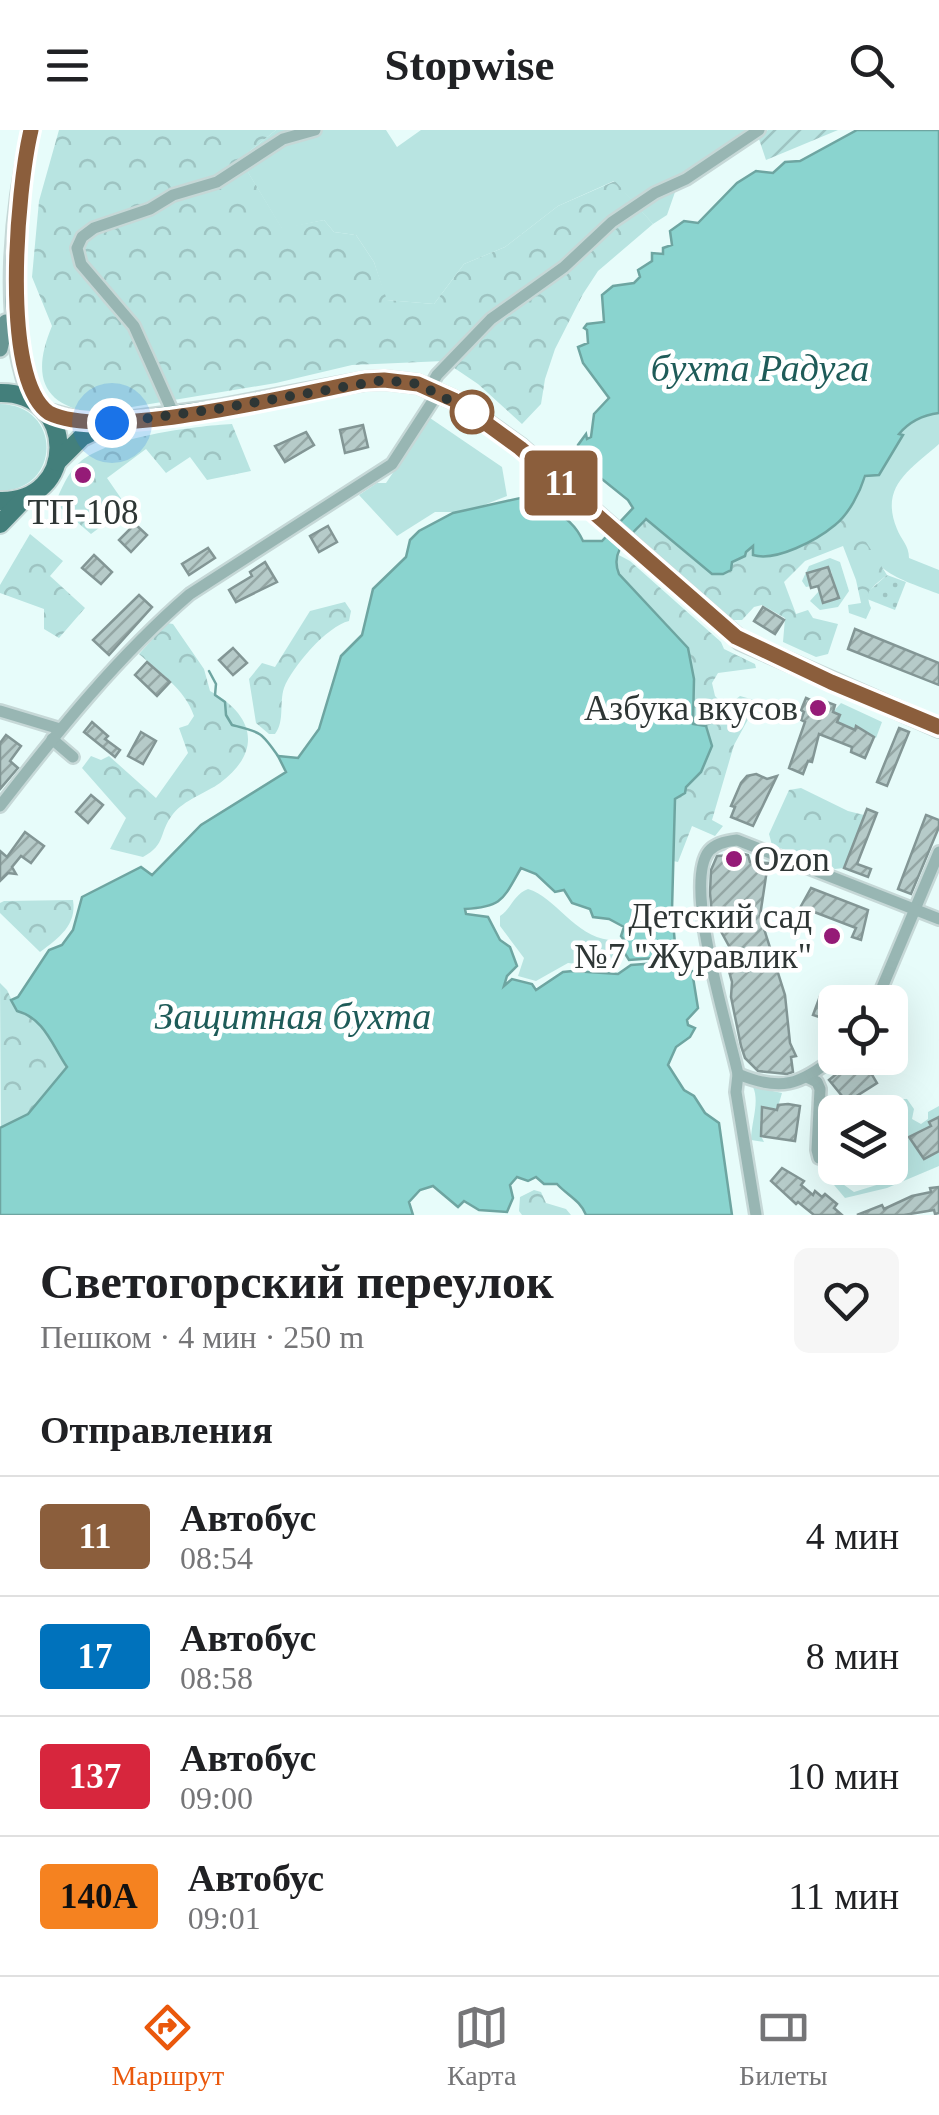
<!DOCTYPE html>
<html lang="ru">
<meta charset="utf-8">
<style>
:root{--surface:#fff;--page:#f6f6f6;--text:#202124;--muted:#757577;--line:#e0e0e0;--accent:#ea580c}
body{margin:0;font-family:"Times New Roman",serif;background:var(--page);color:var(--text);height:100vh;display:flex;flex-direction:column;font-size:38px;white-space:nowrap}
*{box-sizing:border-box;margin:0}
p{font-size:32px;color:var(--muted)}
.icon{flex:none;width:55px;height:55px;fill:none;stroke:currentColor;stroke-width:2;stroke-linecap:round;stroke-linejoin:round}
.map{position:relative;height:1085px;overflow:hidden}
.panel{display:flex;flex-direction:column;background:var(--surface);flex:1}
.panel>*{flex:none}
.badge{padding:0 20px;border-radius:8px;font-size:35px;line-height:65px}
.controls{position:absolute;left:818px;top:855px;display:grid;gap:20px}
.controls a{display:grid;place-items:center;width:90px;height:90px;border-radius:15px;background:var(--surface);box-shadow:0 10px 40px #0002;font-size:50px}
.you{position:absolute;width:50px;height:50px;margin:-25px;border:8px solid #fff;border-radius:50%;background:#1a73e8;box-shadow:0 0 0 15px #1a73e833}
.map>.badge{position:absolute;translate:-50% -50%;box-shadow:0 0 0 5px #fff}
h2{padding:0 40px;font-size:38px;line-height:90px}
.round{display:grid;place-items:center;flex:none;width:105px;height:105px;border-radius:15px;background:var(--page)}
.head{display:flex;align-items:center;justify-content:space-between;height:170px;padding:0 40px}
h1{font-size:48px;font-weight:700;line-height:75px}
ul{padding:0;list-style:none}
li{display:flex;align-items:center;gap:30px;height:120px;padding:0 40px;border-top:2px solid var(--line)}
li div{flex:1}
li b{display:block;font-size:38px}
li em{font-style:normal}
li .badge{min-width:110px;font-weight:700;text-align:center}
header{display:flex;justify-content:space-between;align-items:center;height:130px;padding:0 40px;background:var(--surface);font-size:45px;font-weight:700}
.dock{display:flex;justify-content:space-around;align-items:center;height:140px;border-top:2px solid var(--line);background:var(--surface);font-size:28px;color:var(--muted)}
.dock a{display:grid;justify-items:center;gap:5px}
.dock .on{color:var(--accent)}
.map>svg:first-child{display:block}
</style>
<header><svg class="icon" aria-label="menu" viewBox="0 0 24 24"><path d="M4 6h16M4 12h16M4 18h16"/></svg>Stopwise<svg class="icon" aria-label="search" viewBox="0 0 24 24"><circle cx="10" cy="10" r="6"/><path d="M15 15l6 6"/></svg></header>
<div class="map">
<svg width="939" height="1085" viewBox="0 0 939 1085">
<defs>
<pattern id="forest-crowns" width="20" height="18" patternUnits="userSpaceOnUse" patternTransform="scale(2.5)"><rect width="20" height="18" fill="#b8e4e1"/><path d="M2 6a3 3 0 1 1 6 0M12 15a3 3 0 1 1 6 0" fill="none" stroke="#9ec4c2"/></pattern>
<pattern id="park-dots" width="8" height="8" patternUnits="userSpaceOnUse" patternTransform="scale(2.5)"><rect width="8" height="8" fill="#b8e4e1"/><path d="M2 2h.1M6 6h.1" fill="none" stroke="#9ec4c2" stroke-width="1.8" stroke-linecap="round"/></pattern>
<pattern id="garden-furrows" width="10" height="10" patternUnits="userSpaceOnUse" patternTransform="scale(2.5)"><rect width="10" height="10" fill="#b8e4e1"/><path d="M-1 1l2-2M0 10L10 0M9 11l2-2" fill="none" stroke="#9ec4c2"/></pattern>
<pattern id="building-hatch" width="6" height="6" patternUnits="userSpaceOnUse" patternTransform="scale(2.5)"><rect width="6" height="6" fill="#b6cbc9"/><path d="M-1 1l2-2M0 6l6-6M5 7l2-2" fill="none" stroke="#94a6a4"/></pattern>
</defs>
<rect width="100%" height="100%" fill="#e7fcfa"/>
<!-- grass -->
<g fill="#b8e4e1">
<polygon points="276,0 386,0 397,17 421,0 749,0 681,45 667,85 653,94 614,51 558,76 505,117 464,134 434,174 386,170 374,132 356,105 334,102 324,90 282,99 240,29"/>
<path d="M0,274C62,275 62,360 0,361Z"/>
<path d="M939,283V314C911,339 879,356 897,399C901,410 909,415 909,428L939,440V464C879,442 875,440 847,382C867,346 895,288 939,283Z"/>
<polygon points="430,288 502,337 507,366 466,382 435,382 397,406 359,365 377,353 386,353"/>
<polygon points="830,428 840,432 849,461 838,477 820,480 810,471 819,461 824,473 839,468 831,441 807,443 811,456 806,457 802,451 809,436"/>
<polygon points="841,573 882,592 876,608 857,597 855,600 837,592 833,582"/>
<path d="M528,759C555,767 575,806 609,810L616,827L614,838L568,833L536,851L518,846L524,828L500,796V786C512,778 513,765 528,759Z"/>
<path d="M753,957L782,963L777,980L762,978L760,991L763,992L761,1006L764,1012L751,1010C751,993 760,972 753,957Z"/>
<polygon points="901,969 907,969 914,979 912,989 921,994 928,989 928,982 939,976 939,987 929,992 931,996 910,1007 925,1029 933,1024 931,1019 939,1019 939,1036 887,1058 845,1068 818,1036 824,1029 830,1045 854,1062 899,1048 903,1035 890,1008 890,982 884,982"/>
<path d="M835,1021V1038H844L854,1048L863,1043L860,1038H868L871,1042L890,1038V1023L896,1037L894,1043L857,1055C845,1048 833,1041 831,1027Z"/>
</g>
<!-- forest -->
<g fill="url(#forest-crowns)">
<path d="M59,0H276L240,29L282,98L324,90L334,102L356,105L374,132L387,170L434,174L464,134L505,117L558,76L615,51L653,94L598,141L583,164L555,219L545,249L541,274L522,294L478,254L444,231L352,235L276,253L96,283C40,276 32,244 52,196L32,147L39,71Z"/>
<path d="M232,294L251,341L207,350L190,327L166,343L146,319L107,348L127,377L91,404L55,373C62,358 67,344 79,333C107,307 195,296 232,294Z"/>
<path d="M847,382L887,445C875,455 863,461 871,478L866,489L849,483L848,475L861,473L856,450L843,416L805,431L784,452L796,484L808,480L813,488L838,494L828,524L816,527L783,512L785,488L762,475L754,477L742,490H732L634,403L646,389L712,444H723L732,432L745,427L746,422L755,415L835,395Z"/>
<polygon points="30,404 63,431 50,446 85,478 59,508 44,499 44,479 0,463 0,455"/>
<polygon points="615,423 630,431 721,512 724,519 755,534 756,538 718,543 712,553 715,566 726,577 740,566 758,571 734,615 712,690 723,696 715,706 692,696 678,732 673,731 675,669 701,642 692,595 694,549 668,495 619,444 614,433"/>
<path d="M345,472L351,481L349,491C327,496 292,537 284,558C279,573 285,591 275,604H269L256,593L249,549L262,533L275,537L310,481Z"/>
<path d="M167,493L173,494L204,539L210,561C254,585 263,621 220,653C206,663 184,670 173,684C158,703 167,714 143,727L110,719L126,688L82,638L91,626L101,630L109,626L156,668L188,623L179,598L188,595L194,586C185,559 159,542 139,524Z"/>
<polygon points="801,658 848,681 864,685 844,738 835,739 772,715 769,704 789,660"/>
<path d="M73,770C77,795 59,808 40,822L0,783V773L4,771Z"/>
<path d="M0,853L7,860L17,881C44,888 52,915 67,936L27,984L1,998Z"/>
<polygon points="534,1060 541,1062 546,1073 566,1079 571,1085 522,1085 519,1081 520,1067"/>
</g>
<!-- park -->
<polygon fill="url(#park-dots)" points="887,445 906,452 895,480 867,469 869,461"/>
<!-- garden -->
<polygon fill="url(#garden-furrows)" points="768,0 838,0 766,30 758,6"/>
<!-- water -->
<path fill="#8ad4cf" stroke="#6ea5a1" stroke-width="2.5" d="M857,0H939V283C923,285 909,292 899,304L903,305L879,345L865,346C860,362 849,384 835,395C817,410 776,432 753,425V416L746,422L745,426L732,432L731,440L723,444H712L646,389C630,407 609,420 619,444L688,518L694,549L693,594L706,596L712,616L701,642L686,657L685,663L675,669L672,780L675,814L669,819V827L629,830L624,822L626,813L621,806L624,797L609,789L593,787L590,779L572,773L564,760L555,762L536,744L521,738C503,769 503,777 465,779L466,784L488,787L500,810L510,817L517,836L507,846L504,856L512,849L532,854L536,860L563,842L573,841L618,844L631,835L671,832L681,839L692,841L698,878L687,890L688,895L695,898L690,907L676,917L668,935L684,960L694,966L705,983L719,993L732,1085H586C581,1071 567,1065 557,1054H544L536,1047L528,1051L517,1047L510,1055L513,1068L507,1082L479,1080L464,1071L458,1077L433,1056L420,1060L409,1072L413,1085H0V998L28,984L67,937C52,915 44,888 17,881L11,870L18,867L49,820L62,815L73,800L82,767L141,737L152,745L201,695L286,642L278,626L298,628L319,599L341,526L362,505L373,459L406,427L410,410L419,401L453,383L534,365C552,382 572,386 583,411H602L633,378L628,370L597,345L592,346L578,324V315L586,304L587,309L591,307L594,284L609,268L583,233L578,217L588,213L587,200L584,198L587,194L604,192L602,165L613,156L634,153L640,147L638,140L652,131V123L663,124V118L672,115L670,101L684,91L698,93L737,53L756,41L773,43L785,32L800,31Z"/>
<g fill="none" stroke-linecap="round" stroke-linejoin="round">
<!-- stream -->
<path stroke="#6ea5a1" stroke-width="2.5" d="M209,541L216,554L215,565L225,572L226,585L232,595C260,602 261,601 278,626"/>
</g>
<!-- building -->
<g fill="url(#building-hatch)" stroke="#839695" stroke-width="2.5">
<polygon points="363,295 368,317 345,323 340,300"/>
<polygon points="306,302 314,315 285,332 275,316"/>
<polygon points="135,394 147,405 131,422 119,410"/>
<polygon points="328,396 337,412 319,422 310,406"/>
<polygon points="208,418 215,428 189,445 182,434"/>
<polygon points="94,425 112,442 101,454 82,438"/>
<polygon points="265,432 277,452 236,472 229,460 252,446 250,442"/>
<polygon points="828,437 839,468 823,473 818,456 811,458 807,443"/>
<polygon points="139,465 152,477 109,525 93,510"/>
<polygon points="763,477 784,490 775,504 754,491"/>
<polygon points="855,499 939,533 939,555 848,519"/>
<polygon points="233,518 247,533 233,545 219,530"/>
<polygon points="147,532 170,552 157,566 135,545"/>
<polygon points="806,568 817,573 819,569 835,575 833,582 840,585 837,592 855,600 856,596 874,607 865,628 851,622 852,617 819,604 812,632 808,631 803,644 789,638 805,592 801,590 804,582 801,580"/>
<polygon points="92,592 108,606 105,609 120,620 115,627 84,602"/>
<polygon points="899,598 909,602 887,656 877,652"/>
<polygon points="141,602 156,611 143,634 128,626"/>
<polygon points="6,605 21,616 10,631 18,638 0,659 0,613"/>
<polygon points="756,644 767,649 777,646 753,696 731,687 735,677 731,676 741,653 747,646"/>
<polygon points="91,665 103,675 88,693 76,682"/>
<polygon points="867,679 877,683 857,734 871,739 868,747 844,738"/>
<polygon points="926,685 939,690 939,697 911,764 898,759"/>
<polygon points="25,702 44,716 31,733 21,726 12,737 16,744 8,743 0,751 0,721 7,727"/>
<polygon points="736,722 748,725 750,732 768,733 760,786 785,865 790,913 796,926 791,927 793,942 787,944 758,941 745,928 741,916 731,867 732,852 725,827 724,821 730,818 712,785 710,763 711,740 717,726 736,725"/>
<polygon points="811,758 868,780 861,810 852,807 856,798 809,780 806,789 796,785"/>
<polygon points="820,866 831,870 829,875 835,877 835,892 813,885"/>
<polygon points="856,928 868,938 877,953 847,972 829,950"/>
<polygon points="788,974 800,976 795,1011 761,1006 762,977 777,980 778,975"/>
<polygon points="939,987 939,1021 924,1029 909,1007 931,996 929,992"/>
<polygon points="782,1038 804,1051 801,1055 813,1065 815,1061 822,1067 825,1064 837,1074 834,1078 842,1085 814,1085 798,1072 796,1074 771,1051"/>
<polygon points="939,1057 939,1083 935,1084 934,1080 904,1085 857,1085 882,1075 884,1079 912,1066 931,1062 930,1058"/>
</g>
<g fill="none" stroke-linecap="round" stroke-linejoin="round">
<defs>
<g id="minor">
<polyline points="429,259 437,245 491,189 564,137 612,92 655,63 686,49 759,0"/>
<polyline points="174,285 134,196 81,134 77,118 82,107 94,98 150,79 173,65 217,52 283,9 315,0"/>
<polyline points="0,581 60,599"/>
<polyline points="52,609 73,627"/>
<path d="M0,676C58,601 118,526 190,464L392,334L438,263"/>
<polyline points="876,872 939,722"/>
<path d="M738,944C781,962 799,955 835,927"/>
<polyline points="807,947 817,952 820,959 817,1020 819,1028"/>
<path d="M756,1085L736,962L738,944C729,901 682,754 709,721C716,713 727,711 737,710L939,789"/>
</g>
<g id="secondary">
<path d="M31,0C13,79 0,197 33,271"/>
<polyline points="0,219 6,192"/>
</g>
<g id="primary">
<path d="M0,263C78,262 78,373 0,371"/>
<polyline points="46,282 83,292 112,293 217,279 365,251 384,250 418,254 454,270 520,317 741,511 939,598"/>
<polyline points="57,332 82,307 107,295"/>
<polyline points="0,394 25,368"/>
</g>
</defs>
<!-- minor casing -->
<use href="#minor" stroke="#c6d8d7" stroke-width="16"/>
<!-- secondary casing -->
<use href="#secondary" stroke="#c6d8d7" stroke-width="20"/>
<!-- primary casing -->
<use href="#primary" stroke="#c6d8d7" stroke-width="22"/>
<!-- minor -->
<use href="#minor" stroke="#98b6b3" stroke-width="11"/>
<!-- secondary -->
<use href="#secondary" stroke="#689693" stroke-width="15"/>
<!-- primary -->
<use href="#primary" stroke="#437f7b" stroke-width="18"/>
</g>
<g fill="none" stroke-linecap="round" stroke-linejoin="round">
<defs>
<path id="line" d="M31,0C17,59 0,250 49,283C108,312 296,264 365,251L384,250L418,254L454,270L520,318L736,507L831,552L939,597"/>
</defs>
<!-- line casing -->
<use href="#line" stroke="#fff" stroke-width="22"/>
<!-- line -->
<use href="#line" stroke="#8b5e3c" stroke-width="15"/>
<!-- walk -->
<polyline stroke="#2e3635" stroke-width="10" stroke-dasharray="0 18" points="112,293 217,279 384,250 418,254 472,282"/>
</g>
<!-- markers -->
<circle fill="#fff" stroke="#8b5e3c" stroke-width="5" cx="472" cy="282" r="20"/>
<g fill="#951b77" stroke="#fff" stroke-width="4">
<circle cx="83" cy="345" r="10"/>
<circle cx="818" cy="578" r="10"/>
<circle cx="734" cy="729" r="10"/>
<circle cx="832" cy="806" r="10"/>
</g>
<g text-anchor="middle" stroke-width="9" stroke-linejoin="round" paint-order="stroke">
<!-- poi labels -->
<g font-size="35" fill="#2e3635" stroke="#fff" text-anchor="end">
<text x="83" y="394" text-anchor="middle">ТП-108</text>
<text x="798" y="590">Азбука вкусов</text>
<text x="754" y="741" text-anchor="start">Ozon</text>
<text x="812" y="798">Детский сад<tspan x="812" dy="40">№7 "Журавлик"</tspan></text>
</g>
<!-- water labels -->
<g font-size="38" font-style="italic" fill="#1e5b58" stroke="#fff">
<text x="760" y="251">бухта Радуга</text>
<text x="293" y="899">Защитная бухта</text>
</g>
</g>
</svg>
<div class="controls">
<a><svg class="icon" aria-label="locate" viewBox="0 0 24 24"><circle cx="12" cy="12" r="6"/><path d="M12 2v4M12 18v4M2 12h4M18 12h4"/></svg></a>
<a><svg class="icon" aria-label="layers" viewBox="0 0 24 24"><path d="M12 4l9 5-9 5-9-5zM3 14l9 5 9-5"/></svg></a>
</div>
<div class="you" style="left:112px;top:293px"></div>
<b class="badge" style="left:561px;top:353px;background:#8b5e3c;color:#fff">11</b>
</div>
<section class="panel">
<div class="head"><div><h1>Светогорский переулок</h1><p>Пешком · 4 мин · 250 m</p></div><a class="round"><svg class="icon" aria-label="heart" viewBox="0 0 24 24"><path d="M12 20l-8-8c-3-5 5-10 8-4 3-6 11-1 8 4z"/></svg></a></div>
<h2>Отправления</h2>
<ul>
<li><span class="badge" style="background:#8b5e3c;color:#fff">11</span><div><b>Автобус</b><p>08:54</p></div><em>4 мин</em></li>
<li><span class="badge" style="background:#0072bc;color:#fff">17</span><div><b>Автобус</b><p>08:58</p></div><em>8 мин</em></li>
<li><span class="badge" style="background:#d7263d;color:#fff">137</span><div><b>Автобус</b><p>09:00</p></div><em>10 мин</em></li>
<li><span class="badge" style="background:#f58220;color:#111">140А</span><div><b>Автобус</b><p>09:01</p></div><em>11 мин</em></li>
</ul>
</section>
<nav class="dock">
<a class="on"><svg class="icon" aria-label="directions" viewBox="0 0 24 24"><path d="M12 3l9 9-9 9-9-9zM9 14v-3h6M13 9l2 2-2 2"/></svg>Маршрут</a>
<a><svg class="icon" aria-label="map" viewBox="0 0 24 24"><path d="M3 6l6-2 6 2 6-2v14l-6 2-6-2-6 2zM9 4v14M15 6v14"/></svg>Карта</a>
<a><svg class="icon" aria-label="tickets" viewBox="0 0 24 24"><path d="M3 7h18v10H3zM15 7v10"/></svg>Билеты</a>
</nav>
